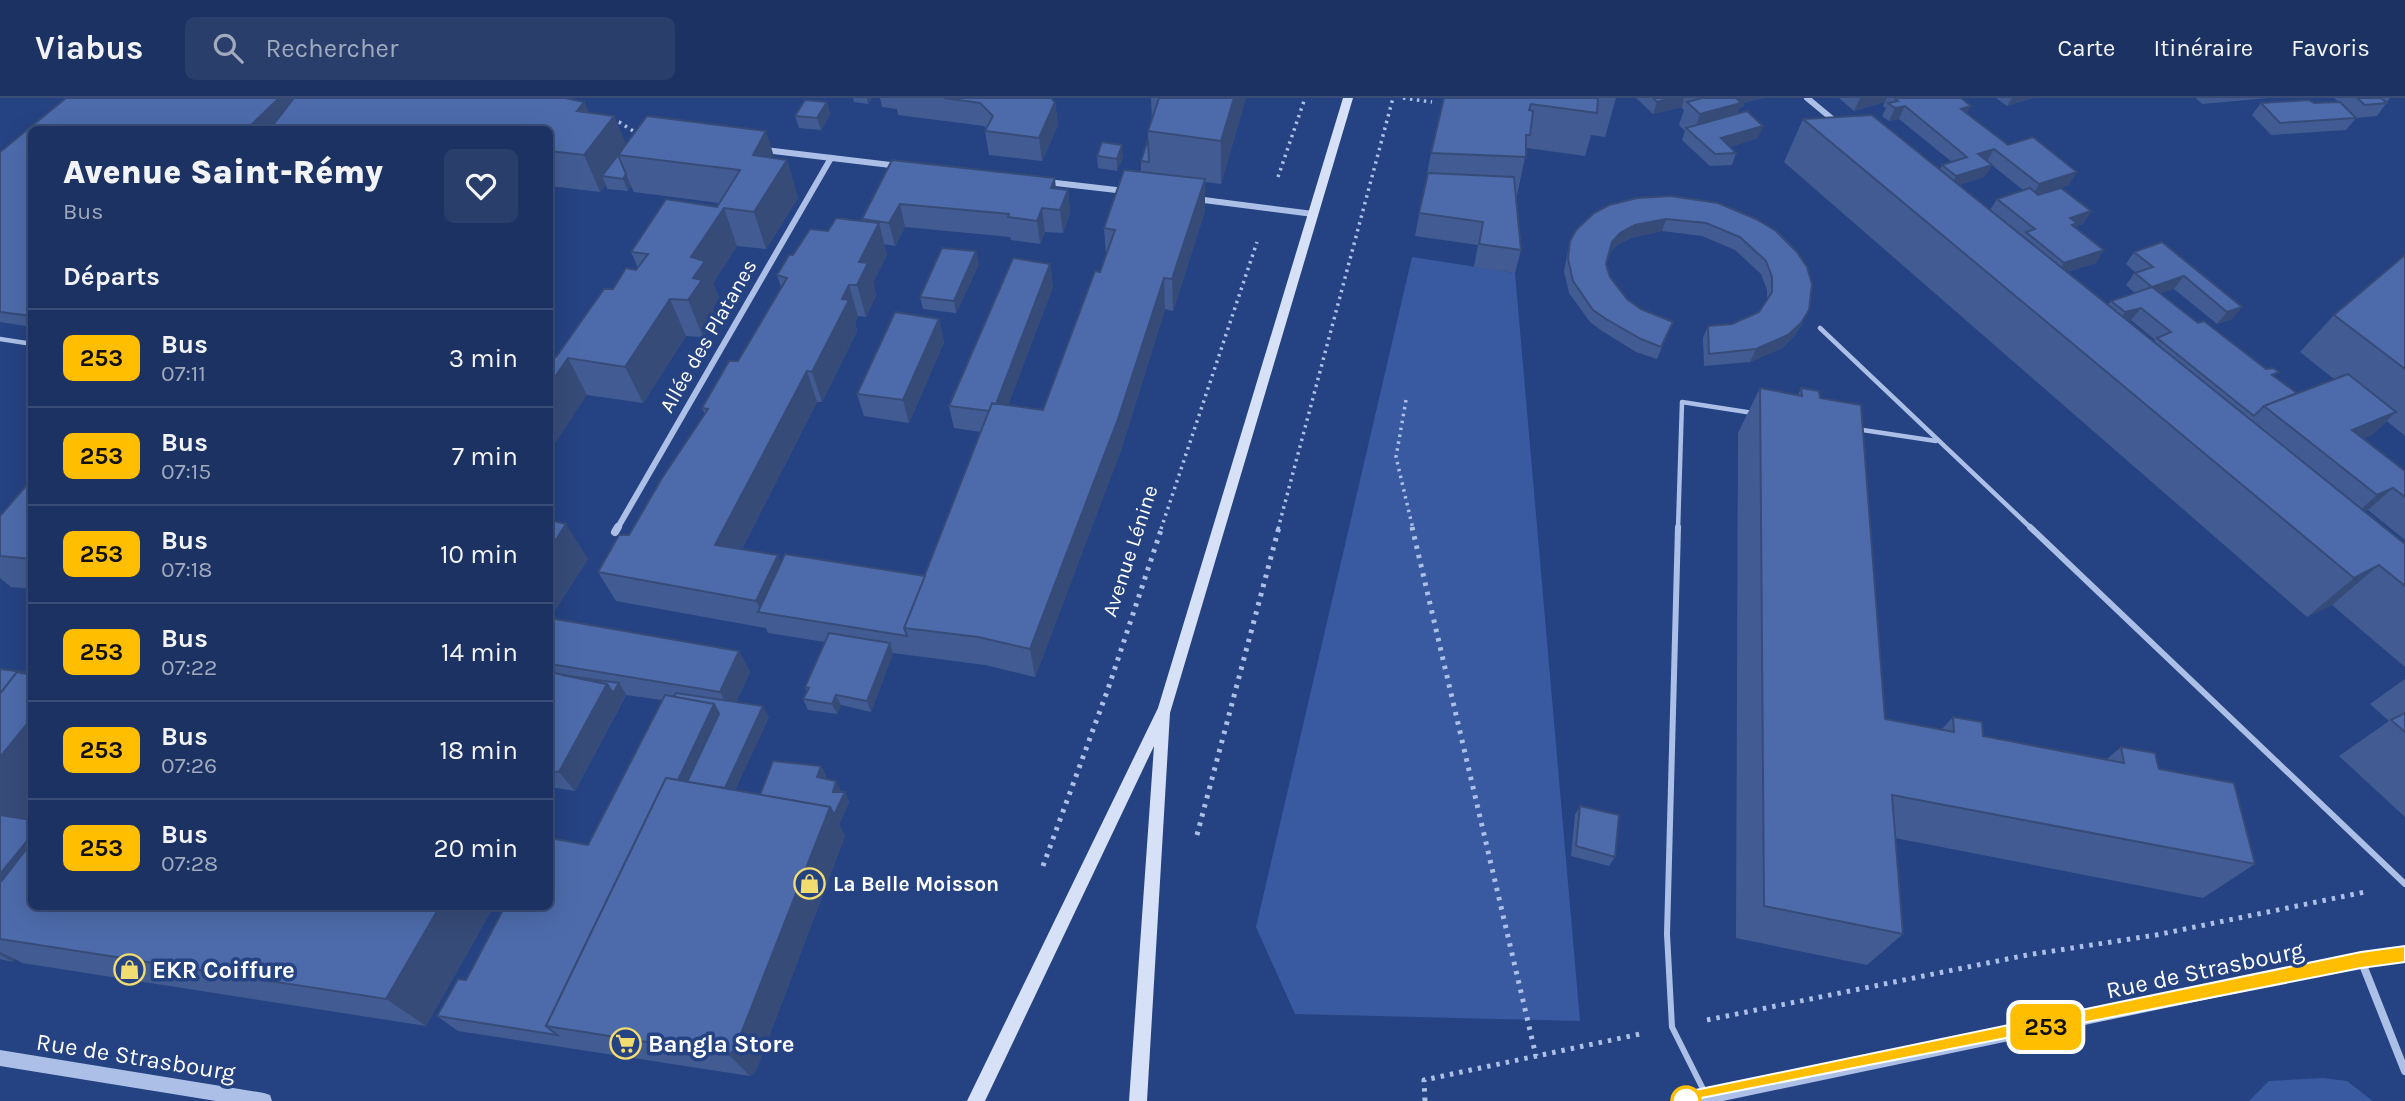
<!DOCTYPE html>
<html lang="fr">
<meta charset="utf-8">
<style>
:root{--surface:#1c3262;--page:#293e6b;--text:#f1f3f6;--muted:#a0aabe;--line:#3a4d77}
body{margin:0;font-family:Karla,sans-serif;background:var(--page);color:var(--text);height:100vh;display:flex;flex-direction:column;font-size:26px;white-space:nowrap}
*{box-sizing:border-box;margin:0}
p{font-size:23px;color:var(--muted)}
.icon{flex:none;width:38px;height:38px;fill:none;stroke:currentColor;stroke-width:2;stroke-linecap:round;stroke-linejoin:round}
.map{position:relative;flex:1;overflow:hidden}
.panel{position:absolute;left:28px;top:28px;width:525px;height:784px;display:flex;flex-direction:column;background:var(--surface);border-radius:10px;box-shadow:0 7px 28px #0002,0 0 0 2px var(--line)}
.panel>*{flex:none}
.badge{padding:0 14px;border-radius:10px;font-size:24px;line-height:46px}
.map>.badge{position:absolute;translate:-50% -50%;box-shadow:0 0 0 4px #fff}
h2{padding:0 35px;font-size:26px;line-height:63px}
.round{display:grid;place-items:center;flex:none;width:74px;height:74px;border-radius:10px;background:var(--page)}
.headline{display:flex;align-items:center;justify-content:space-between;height:119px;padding:0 35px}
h1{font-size:33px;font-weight:800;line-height:52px}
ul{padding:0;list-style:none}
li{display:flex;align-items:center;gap:21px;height:98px;padding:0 35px;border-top:2px solid var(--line)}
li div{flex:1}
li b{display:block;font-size:26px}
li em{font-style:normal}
li .badge{min-width:77px;font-weight:700;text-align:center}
header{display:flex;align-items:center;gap:42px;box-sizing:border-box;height:98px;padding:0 35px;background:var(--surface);border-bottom:2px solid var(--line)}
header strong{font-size:33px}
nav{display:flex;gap:38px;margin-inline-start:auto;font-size:24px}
.search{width:490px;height:63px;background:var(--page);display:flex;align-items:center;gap:18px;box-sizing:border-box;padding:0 24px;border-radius:10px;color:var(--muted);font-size:26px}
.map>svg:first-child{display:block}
</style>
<header>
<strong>Viabus</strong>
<div class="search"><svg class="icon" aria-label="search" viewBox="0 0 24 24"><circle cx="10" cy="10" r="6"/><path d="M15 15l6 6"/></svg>Rechercher</div>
<nav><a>Carte</a><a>Itinéraire</a><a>Favoris</a></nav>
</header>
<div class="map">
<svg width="2405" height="1003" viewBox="0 0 2405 1003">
<rect width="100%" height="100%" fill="#254282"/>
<!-- green -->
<g fill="#395aa0">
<polygon points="1412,159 1515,175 1580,923 1295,916 1256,829"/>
<polygon points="2323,980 2347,983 2373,1003 2249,1003 2269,983"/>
</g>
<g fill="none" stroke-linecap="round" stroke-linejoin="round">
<!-- path-far1 -->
<g stroke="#acc0e7" stroke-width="3.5" stroke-dasharray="2.5 4.5" stroke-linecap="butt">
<polyline points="1403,0 1432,4"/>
<polyline points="612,23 619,24 638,36"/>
<polyline points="1278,79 1305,0"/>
<polyline points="1406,302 1396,359 1413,431"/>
<polyline points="1161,431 1257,144"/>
<polyline points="1278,431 1393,0"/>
</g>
<!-- path -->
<g stroke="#acc0e7" stroke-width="5" stroke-dasharray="3.5 6" stroke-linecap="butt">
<polyline points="1412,429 1536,958"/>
<polyline points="1197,737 1279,429"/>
<polyline points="1043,768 1108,591 1162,429"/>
<polyline points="1707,922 2027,857 2156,837 2365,794"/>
<polyline points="1425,1003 1424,982 1640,936"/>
</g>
<!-- service-far1 -->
<g stroke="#acc0e7" stroke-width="4.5">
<polyline points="1820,230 2032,431"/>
<polyline points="0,241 26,245"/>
<polyline points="1856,331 1936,343"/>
<polyline points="1678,431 1682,304 1753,315"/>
</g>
<!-- service -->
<g stroke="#acc0e7" stroke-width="6">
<polyline points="1678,429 1667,836 1672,929 1705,995"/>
<polyline points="2030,429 2405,786"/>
</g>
<!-- minor-far1 -->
<g stroke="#acc0e7" stroke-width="6">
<polyline points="1807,0 1836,24"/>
<polyline points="765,52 899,68"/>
<polyline points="1047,84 1125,93"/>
<polyline points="1196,101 1313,116"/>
<polyline points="617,431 831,60"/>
</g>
<!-- minor -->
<g stroke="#acc0e7" stroke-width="8">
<polyline points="615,434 618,429"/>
<polyline points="2361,862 2405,973"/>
</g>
<!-- tertiary -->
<g fill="#acc0e7" fill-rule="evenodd">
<polygon points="2405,849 2405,863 2361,869 1723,1003 1678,1003 1680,997 1686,995 2361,855"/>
<polygon points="0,952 264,995 270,997 272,1003 216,1003 0,968"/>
</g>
<!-- secondary -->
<polygon fill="#d6e0f6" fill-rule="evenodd" points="1343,0 1353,0 1170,615 1147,1003 1129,1003 1154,648 985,1003 967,1003 1158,610"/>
</g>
<!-- wall -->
<g fill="#425c93" fill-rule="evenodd">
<polygon points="66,0 584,4 589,15 614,18 626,47 787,62 798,100 766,151 737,148 713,185 719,200 713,210 716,219 703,239 686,238 643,305 587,297 556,259 613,191 638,170 631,154 717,109 719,105 634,94 631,88 628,93 607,91 606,87 600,94 550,88 550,32 32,32 32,229 0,224 0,54"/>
<polygon points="853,0 872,0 868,6 854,4"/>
<polygon points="880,0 1051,0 1055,4 1058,27 1042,63 989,57 985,33 987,31 984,28 898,17 897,11 882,9"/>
<polygon points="1151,0 1246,0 1221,86 1205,84 1205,113 1173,213 1165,211 1121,352 1035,579 985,567 893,555 871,614 841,607 837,616 808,612 803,601 807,594 805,589 825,544 768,535 766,530 616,503 598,474 629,437 705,316 702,310 738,263 781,189 777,177 793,157 828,133 863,124 862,121 892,62 1068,92 1070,115 1063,135 1045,134 1040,146 1011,142 1010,139 905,129 895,148 884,146 887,157 873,184 876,197 866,219 858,218 855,225 857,233 822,304 817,304 742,451 778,457 781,465 925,478 981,334 954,330 949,308 1050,166 1053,189 1008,307 1043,312 1100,174 1106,158 1104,130 1141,74 1141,63 1148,41 1148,33 1152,22"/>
<polygon points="1444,0 1616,0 1605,39 1591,37 1585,58 1527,50 1516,102 1521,152 1515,175 1474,169 1478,147 1415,138 1431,55"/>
<polygon points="1636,0 1763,0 1744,5 1743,9 1739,10 1737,15 1758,40 1730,49 1736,55 1732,67 1710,68 1682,42 1685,33 1679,27 1684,12 1681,9 1653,16"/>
<path d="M1839,0H1961L1967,16L2008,47L2069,87L2038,97L2091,113L2083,126L2074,129L2096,165L2067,174L2108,207L2111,203L2135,195L2126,187L2135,174L2126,166L2134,154L2162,144L2242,209L2232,221L2217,226L2174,191L2161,195L2198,225L2275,279L2297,295L2334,281L2300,254L2334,217L2405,157V338L2387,323L2372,337L2364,340L2405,373V442L2368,412L2364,414L2405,446V569L2332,507L2307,519L1784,64L1803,21L1940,72L1942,67L1952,64L1899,21L1889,23L1882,18L1886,10L1883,8L1885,4L1854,13ZM1987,63L2023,92L1997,101L1990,112L1959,87L1984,79L1992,67ZM2131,222L2155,242L2154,244L2128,223Z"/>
<polygon points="1996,0 2033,0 2007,8"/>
<polygon points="2196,0 2268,0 2202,6"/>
<polygon points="2334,0 2390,0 2377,18 2356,20 2346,32 2271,37 2252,17 2261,5 2314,5 2339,4"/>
<polygon points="827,4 830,17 821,32 799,30 795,18"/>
<polygon points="1097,58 1123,59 1117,73 1098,70"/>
<polygon points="1594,115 1756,121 1803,224 1795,237 1782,250 1750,264 1704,268 1703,240 1708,228 1732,226 1759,214 1767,202 1767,192 1761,176 1735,152 1702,138 1662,133 1631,140 1616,148 1609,155 1606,166 1610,179 1627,201 1641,211 1673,224 1657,261 1636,254 1602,233 1590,224 1569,195 1564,173 1570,143"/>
<polygon points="979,166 956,215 923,211 920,199"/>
<polygon points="939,221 944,244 909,325 864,318 857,296"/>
<polygon points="1760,290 1798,297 1801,290 1820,300 1885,621 1941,632 1953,619 1983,638 2107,661 2121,649 2159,671 2255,766 2203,800 1895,740 1903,836 1867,867 1736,840 1738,335"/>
<polygon points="32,381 32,491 11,489 0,480 0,418"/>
<polygon points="550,422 588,461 550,520 739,553 750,574 736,604 769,619 735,692 760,697 821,668 826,678 825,681 840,694 845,694 849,704 839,727 845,738 756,973 750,978 458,933 437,918 466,882 588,747 662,602 626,597 575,693 550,689"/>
<polygon points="0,571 32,808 494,808 426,928 22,865 15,861 13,864 0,861"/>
<polygon points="2405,581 2405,719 2339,658 2389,623 2370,606"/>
<polygon points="1580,708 1615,759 1609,768 1571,758 1575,717"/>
</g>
<!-- shaded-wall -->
<g fill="#364b78">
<polygon points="279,0 300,0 267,32 246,32"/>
<polygon points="867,0 872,0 868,6"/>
<polygon points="1234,0 1246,0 1221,86 1221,43"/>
<polygon points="1671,0 1684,0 1682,9 1653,16 1657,4"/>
<polygon points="1720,0 1763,0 1744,5 1743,9 1739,10 1733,28 1693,36 1700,16"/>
<polygon points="1860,0 1887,0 1885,4 1854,13"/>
<polygon points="2012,0 2033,0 2007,8"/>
<polygon points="584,4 599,38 614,18 630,56 618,57 602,78 606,87 600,94 584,57 577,13"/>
<polygon points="827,4 830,17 821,32 817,20"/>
<polygon points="1055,4 1058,27 1042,63 1039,40"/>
<polygon points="1905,8 1899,21 1889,23 1895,10"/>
<polygon points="1971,8 1965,20 1961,11"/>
<polygon points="347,27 350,32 343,32"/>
<polygon points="1763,28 1758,40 1717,53 1721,40"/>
<polygon points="766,33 778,71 753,57"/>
<polygon points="1122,47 1123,59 1117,73 1117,61"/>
<polygon points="1994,51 1987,63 1978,56"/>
<polygon points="787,62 798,100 766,151 754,114"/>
<polygon points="1992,67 1984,79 1949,90 1956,78"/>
<polygon points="2077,74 2069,87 2032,99 2039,86"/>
<polygon points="626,76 631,88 628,93 623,81"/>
<polygon points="1055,80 1057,103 1054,113 1051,90"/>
<polygon points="1205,81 1205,113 1173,213 1172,181"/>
<polygon points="1068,92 1070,115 1063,135 1060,112"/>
<polygon points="900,106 905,129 895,148 889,125"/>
<polygon points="724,110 737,148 713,185 719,200 713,210 716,219 703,239 688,202 693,180 691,159"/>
<polygon points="1042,110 1045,134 1040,146 1037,123"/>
<polygon points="2091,113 2083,126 2075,128 2069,138 2070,120"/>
<polygon points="1666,121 1662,133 1631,140 1616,148 1608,156 1612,144 1620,135 1635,127"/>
<polygon points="879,125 887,157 873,184 876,197 866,219 857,187 859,164"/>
<polygon points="2104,152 2096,165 2056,177 2064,165"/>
<polygon points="976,153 979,166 956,215 954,203"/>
<polygon points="1050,166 1053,189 997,336 993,313"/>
<polygon points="2184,178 2174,191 2143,201 2152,189"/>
<polygon points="1164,180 1165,211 1121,352 1035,579 1030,551"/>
<polygon points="849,187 858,218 855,225 857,233 822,304 812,274 842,201"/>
<polygon points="670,201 686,238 643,305 625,269"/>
<polygon points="2242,209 2232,221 2217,226 2227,214"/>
<polygon points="2141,210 2131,222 2116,227 2125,214"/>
<polygon points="1809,212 1795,237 1782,250 1750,264 1756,251"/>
<polygon points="939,221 944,244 909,325 903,302"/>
<polygon points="568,260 587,297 550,353 550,286"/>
<polygon points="807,273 817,304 729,476 715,447"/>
<polygon points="2396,314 2372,337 2330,354 2352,332"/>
<polygon points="2393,390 2368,412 2352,419 2377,397"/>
<polygon points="566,426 588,461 550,520 550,451"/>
<polygon points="778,457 791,486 762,515 756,503"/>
<polygon points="2379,467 2332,507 2307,519 2354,480"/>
<polygon points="890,545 893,556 871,614 867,603"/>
<polygon points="739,553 750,574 731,614 720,594"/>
<polygon points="619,585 626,596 575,693 559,674 607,586"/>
<polygon points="836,597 841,607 837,616 832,606"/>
<polygon points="32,604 32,723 0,735 0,643"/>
<polygon points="714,606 725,626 560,930"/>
<polygon points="763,608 769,619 724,716 717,707"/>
<polygon points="821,668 826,678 822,689 817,679"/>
<polygon points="836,683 841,693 838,704 833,694"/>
<polygon points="845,694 849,704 839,727 845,738 756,973 750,978 729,957 830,709"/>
<polygon points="32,737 32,808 0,841 0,776"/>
<polygon points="440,808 494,808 426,928 386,901"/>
<polygon points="0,854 15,861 13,864 0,857"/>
</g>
<!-- building -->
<g fill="#4d6bab" stroke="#364b78" stroke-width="2">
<polygon points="66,0 279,0 246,32 32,32 32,218 0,214 0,54"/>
<polygon points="294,0 565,0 584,4 577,13 614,18 584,57 550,53 550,32 436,32 420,29 418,32 386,32 347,27 343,32 257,32 261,27 273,27"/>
<polygon points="944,0 1051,0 1055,4 1039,40 985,33 993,18 980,5"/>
<polygon points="1159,0 1234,0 1221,43 1148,33"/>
<polygon points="1444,0 1598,0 1597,15 1531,6 1529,12 1533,13 1530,37 1526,37 1526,59 1431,55"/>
<polygon points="1653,0 1671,0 1657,4"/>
<polygon points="1702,0 1736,0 1741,5 1700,16 1687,4"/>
<polygon points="1895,0 1961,0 1971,8 1961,11 2008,47 2033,39 2077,74 2039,86 1994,51 1978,56 1992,67 1956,78 1942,67 1967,59 1905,8 1895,10 1888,5 1898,3"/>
<polygon points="2357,0 2381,0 2387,5 2365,7"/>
<polygon points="805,2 827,4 817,20 795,18"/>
<polygon points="2309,2 2314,5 2340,4 2356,20 2280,25 2261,5"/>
<polygon points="1747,13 1763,28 1721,40 1736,55 1715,56 1686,30"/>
<polygon points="1872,17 2405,446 2405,488 2379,467 2354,480 1803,21"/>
<polygon points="647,18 766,33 753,57 787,62 754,114 724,110 691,159 705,163 693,180 702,182 688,202 670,201 625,269 568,260 550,286 550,258 556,259 604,191 613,191 626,170 636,172 648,156 631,154 666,101 717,109 740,72 618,57"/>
<polygon points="1148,41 1149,64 1141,63"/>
<polygon points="1102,44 1122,47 1117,61 1097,58"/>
<polygon points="622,52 618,57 626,76 623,81 602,78"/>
<polygon points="892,62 1055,80 1051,90 1068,92 1060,112 1042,110 1037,123 1008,119 1009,116 900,106 889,125 862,121"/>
<polygon points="1124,72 1205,81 1172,181 1164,180 1118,321 1030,551 978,539 904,530 992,305 1043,312 1095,173 1100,174 1115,132 1104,130"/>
<polygon points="1428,75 1514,79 1521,152 1479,146 1483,124 1419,115"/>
<polygon points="2030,90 2038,97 2061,90 2091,113 2070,120 2077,125 2072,127 2104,152 2064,165 2026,134 2035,131 1997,101"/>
<polygon points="1671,98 1718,105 1756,121 1776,133 1797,154 1807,169 1812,186 1809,212 1801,225 1788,237 1756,251 1709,256 1708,228 1732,226 1759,214 1772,194 1772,179 1766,163 1740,139 1706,125 1666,121 1635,127 1620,135 1612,144 1606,166 1610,179 1627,201 1641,211 1673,224 1661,249 1641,241 1606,221 1593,212 1573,183 1568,161 1570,143 1576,132 1594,115 1609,107 1637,100"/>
<polygon points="836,120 879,125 859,164 868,165 857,187 849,187 842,201 849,202 812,274 807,273 715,447 778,457 756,503 598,474 619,437 629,437 662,380 708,311 702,310 729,263 738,263 787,180 777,177 789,157 793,157 810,131 828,133"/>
<polygon points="2162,144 2242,209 2227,214 2184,178 2152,189 2135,175 2153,169 2134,154"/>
<polygon points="942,150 976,153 954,203 920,199"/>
<polygon points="2405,157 2405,271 2334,217"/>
<polygon points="1013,160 1050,166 996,306 992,305 989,313 949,308"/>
<polygon points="2152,189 2198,225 2204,223 2266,271 2273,270 2279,274 2272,277 2297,295 2264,308 2254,318 2157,240 2171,234 2141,210 2125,214 2111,203"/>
<polygon points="895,214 939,221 903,302 857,296"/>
<polygon points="2348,276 2396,314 2352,332 2405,373 2405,399 2393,390 2377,397 2264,308"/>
<polygon points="1760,290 1802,298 1801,290 1819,293 1820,300 1861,307 1885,621 1954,634 1953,619 1982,624 1983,638 2124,665 2121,649 2155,655 2159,671 2234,685 2255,766 1892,697 1903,836 1764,808"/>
<polygon points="32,381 32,461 0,458 0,418"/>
<polygon points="550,422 566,426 550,451"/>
<polygon points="785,456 925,478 904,530 907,538 758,514"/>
<polygon points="550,520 739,553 720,594 550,566"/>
<polygon points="829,535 890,545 867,603 836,597 832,606 803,601 809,590 805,589"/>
<polygon points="0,571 32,575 32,577 17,574 0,596"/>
<polygon points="17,574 32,577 32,620 0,659 0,596"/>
<polygon points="550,574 607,586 559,674 550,673"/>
<polygon points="562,577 619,585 613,595 607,586"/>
<polygon points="676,595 763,608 725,690 687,684 719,616 714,606 674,599"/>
<polygon points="665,597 714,606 678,682 666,680 546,928 557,937 437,918 458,881 466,882 505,808 550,808 550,740 588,747"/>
<polygon points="2405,615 2405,634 2391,622"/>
<polygon points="773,663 821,668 817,679 836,683 833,694 845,694 834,717 830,709 760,697"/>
<polygon points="666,680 830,709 735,951 729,957 546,928"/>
<polygon points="1580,708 1619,717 1615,759 1576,748"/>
<polygon points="0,717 32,722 32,737 0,776"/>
<polygon points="32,744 32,808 440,808 386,901 0,841 0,785"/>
</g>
<!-- line -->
<polygon fill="#ffbe00" stroke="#fff" stroke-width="2" points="2405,848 2405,864 2361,870 1686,1003 1678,1003 1680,997 1686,994 2361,854"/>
<!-- icons -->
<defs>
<symbol id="shop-ring" viewBox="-11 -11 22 22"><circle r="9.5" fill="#254282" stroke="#f1dc70" stroke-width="1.5"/><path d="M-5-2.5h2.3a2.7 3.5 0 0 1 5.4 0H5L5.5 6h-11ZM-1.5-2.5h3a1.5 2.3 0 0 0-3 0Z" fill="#f1dc70"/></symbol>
<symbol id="supermarket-ring" viewBox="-11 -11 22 22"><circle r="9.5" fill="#254282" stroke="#f1dc70" stroke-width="1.5"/><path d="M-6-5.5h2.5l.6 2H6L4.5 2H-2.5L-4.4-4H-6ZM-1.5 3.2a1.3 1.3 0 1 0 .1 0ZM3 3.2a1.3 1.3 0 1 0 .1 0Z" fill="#f1dc70"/></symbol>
</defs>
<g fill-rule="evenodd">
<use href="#shop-ring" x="792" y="768" width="35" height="35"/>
<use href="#shop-ring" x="112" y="854" width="35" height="35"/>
<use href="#supermarket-ring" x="608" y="928" width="35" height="35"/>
</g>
<!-- markers -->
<circle fill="#fff" stroke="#ffbe00" stroke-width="3.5" cx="1686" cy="1003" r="14"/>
<g text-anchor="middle" stroke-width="7" stroke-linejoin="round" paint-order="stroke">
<!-- street labels -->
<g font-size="21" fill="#fff" stroke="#254282">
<text transform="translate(708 238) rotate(-60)" y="7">Allée des Platanes</text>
<text transform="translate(1130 453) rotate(-72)" y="7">Avenue Lénine</text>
</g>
<!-- poi labels -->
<g font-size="21" font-weight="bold" fill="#fff" stroke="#254282" text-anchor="start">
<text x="833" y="793">La Belle Moisson</text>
</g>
<!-- near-poi labels -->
<g font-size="24" font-weight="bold" fill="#fff" stroke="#254282" text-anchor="start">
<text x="152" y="880">EKR Coiffure</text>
<text x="648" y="954">Bangla Store</text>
</g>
<!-- near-street labels -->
<g font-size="24" fill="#fff" stroke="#254282">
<text transform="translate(2205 872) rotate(-12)" y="8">Rue de Strasbourg</text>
<text transform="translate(136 959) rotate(9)" y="8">Rue de Strasbourg</text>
</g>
</g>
</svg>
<b class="badge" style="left:2046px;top:929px;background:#ffbe00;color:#111">253</b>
<section class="panel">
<div class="headline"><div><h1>Avenue Saint-Rémy</h1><p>Bus</p></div><a class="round"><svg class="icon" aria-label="heart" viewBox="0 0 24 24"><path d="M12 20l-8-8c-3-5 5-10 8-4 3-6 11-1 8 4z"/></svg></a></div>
<h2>Départs</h2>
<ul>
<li><span class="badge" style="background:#ffbe00;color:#111">253</span><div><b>Bus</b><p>07:11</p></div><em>3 min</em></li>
<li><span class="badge" style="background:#ffbe00;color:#111">253</span><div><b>Bus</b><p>07:15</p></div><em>7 min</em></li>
<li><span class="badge" style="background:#ffbe00;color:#111">253</span><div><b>Bus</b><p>07:18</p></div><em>10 min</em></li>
<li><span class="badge" style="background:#ffbe00;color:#111">253</span><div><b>Bus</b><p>07:22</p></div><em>14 min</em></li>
<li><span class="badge" style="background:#ffbe00;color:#111">253</span><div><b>Bus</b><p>07:26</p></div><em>18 min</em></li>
<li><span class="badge" style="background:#ffbe00;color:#111">253</span><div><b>Bus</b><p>07:28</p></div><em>20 min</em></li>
</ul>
</section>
</div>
